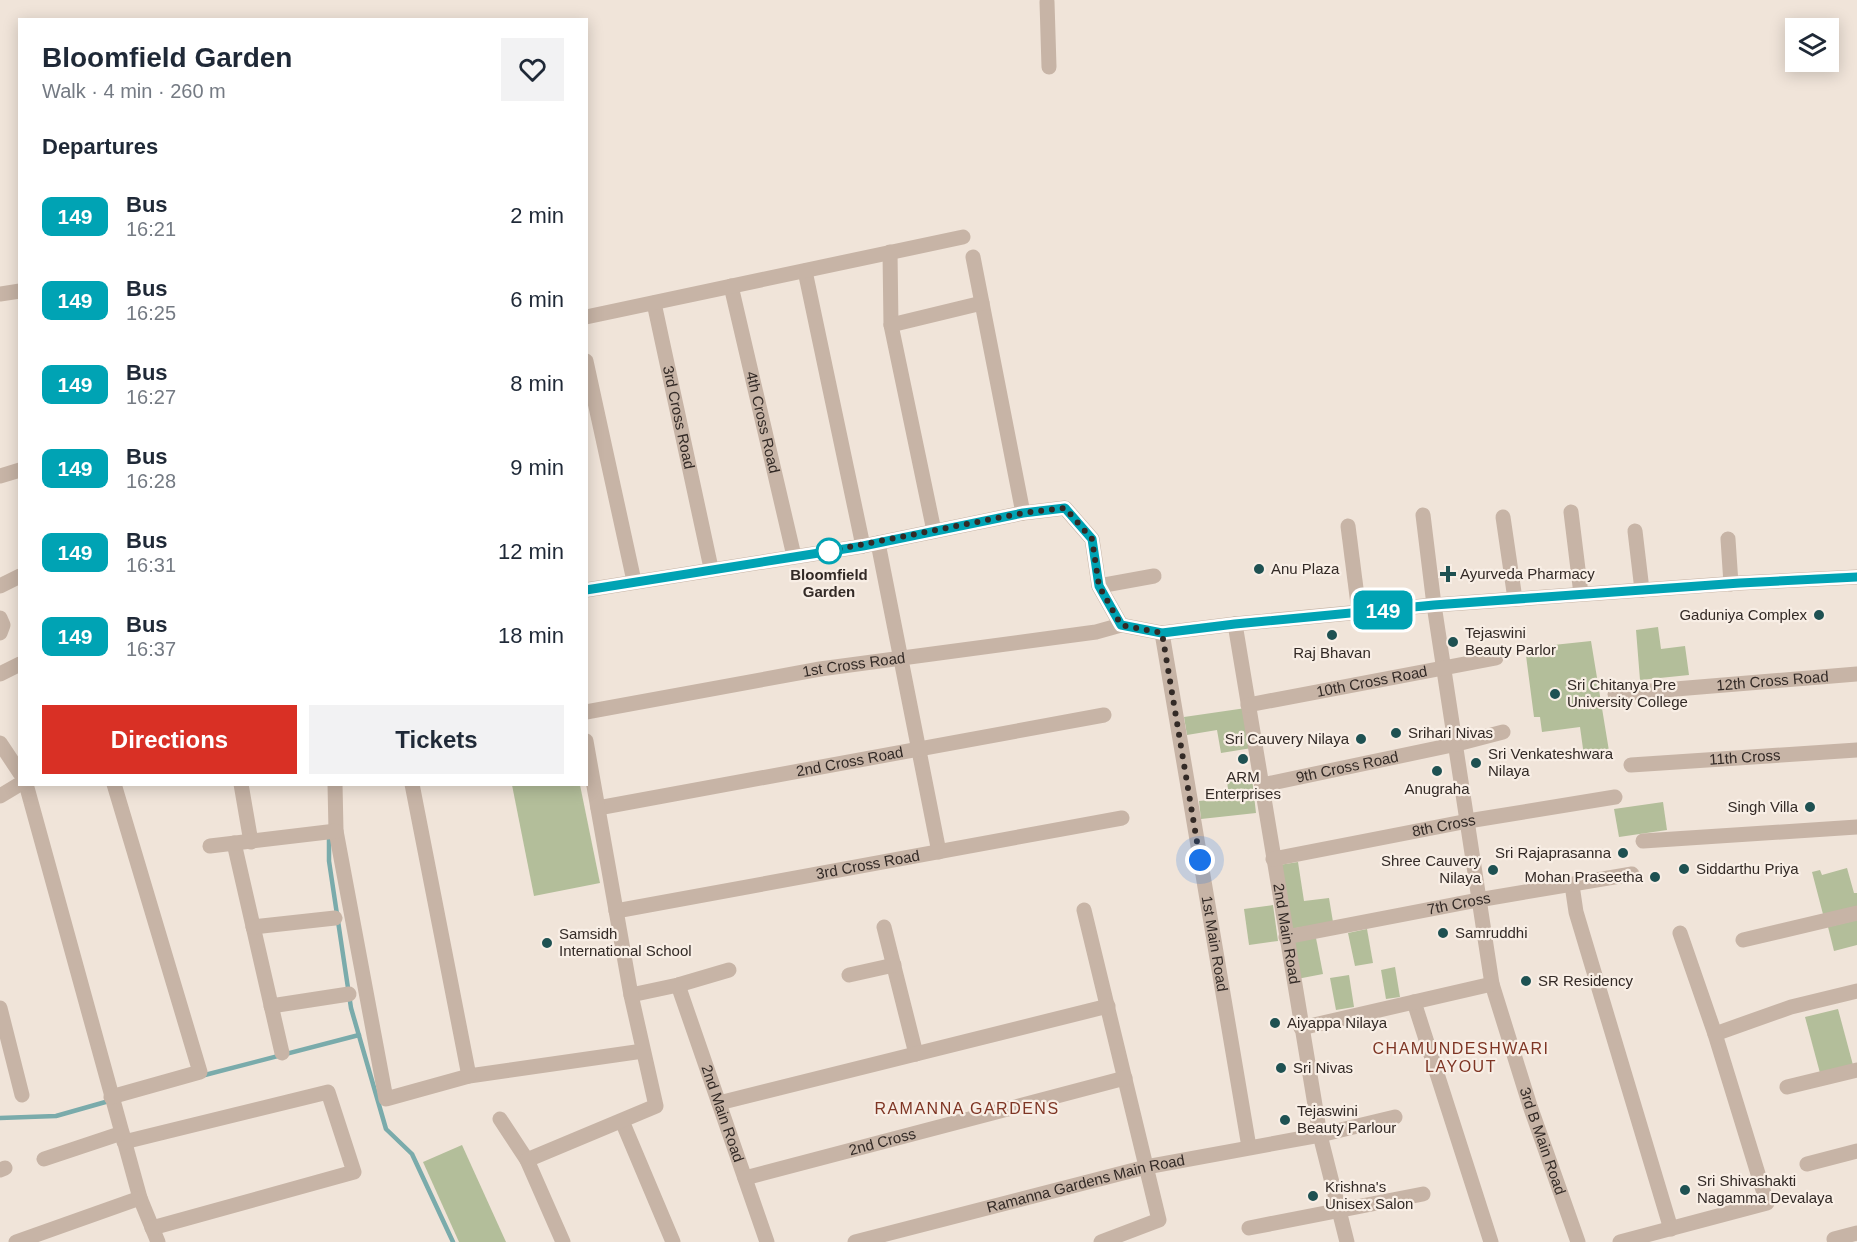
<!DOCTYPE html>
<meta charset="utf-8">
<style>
:root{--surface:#fff;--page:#f2f2f3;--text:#1f2937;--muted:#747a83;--accent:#d93025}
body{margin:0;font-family:Helvetica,sans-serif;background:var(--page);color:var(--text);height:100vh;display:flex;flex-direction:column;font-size:22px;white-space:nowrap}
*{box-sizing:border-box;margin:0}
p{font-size:20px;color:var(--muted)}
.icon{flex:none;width:33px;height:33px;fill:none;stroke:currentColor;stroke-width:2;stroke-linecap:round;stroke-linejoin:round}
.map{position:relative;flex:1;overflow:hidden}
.sheet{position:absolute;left:18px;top:18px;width:570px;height:768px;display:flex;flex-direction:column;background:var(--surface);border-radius:0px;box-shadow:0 3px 15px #0003}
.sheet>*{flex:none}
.badge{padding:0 12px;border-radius:9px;font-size:21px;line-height:39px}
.controls{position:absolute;left:1785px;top:18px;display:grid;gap:12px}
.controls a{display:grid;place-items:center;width:54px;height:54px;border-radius:0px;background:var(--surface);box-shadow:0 3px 15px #0003;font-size:30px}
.you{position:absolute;width:30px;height:30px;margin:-15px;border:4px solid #fff;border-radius:50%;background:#1a73e8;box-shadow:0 0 0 9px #1a73e833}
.map>.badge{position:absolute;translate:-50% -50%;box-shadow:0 0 0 3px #fff}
h2{padding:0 24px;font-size:22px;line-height:54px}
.round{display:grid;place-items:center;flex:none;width:63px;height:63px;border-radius:0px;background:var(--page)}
.head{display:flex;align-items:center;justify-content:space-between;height:102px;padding:0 24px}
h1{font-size:28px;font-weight:700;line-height:45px}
.action{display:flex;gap:12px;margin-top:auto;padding:12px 24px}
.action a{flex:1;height:69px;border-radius:0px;background:var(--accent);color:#fff;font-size:24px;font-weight:700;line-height:69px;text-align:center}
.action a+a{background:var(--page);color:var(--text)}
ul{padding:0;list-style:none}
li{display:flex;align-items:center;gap:18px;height:84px;padding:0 24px}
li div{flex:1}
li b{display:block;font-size:22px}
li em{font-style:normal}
li .badge{min-width:66px;font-weight:700;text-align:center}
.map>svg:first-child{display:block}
</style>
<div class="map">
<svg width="1857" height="1242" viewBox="0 0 1857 1242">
<rect width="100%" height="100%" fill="#f0e4d9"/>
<!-- green -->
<g fill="#b3be9a">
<polygon points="1658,627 1661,649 1685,646 1689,675 1640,680 1636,630"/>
<polygon points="1591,641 1609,751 1584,756 1580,727 1542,732 1540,717 1534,717 1525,648"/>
<polygon points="1246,708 1252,748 1221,753 1217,730 1187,735 1184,717"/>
<polygon points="1252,778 1256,813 1201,819 1199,801 1229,798 1227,781"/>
<polygon points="512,785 580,785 600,883 534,896"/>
<polygon points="1663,802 1667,830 1619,837 1614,809"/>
<polygon points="1298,862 1304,901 1329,898 1333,922 1290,929 1279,865"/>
<polygon points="1847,868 1854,893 1857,893 1857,909 1824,918 1812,872 1820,870 1822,875"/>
<polygon points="1273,905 1278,941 1249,945 1244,909"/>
<polygon points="1857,920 1857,945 1834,951 1828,927"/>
<polygon points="1367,929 1373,963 1355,966 1348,933"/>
<polygon points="1316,938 1323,974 1297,979 1290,943"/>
<polygon points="1395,967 1400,997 1386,999 1381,970"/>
<polygon points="1349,975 1354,1007 1336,1010 1330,978"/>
<polygon points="1838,1009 1853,1065 1820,1073 1805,1017"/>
<polygon points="462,1145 506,1242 459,1242 423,1162"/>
</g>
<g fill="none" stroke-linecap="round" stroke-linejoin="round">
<!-- stream -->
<g stroke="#7aabab" stroke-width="4.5">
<polyline points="329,835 329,861 351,1008 386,1129 412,1154 453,1242"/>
<polyline points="201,1076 359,1035"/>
<polyline points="0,1118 56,1116 109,1101"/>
</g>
<!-- minor -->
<g stroke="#c7b4a6" stroke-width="15">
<polyline points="1047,2 1049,67"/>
<polyline points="890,252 891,325 934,531"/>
<polyline points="973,257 1023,513"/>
<polyline points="805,271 863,546"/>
<path id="s1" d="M731,286L794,556"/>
<polyline points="0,294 20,291"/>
<path id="s2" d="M654,303L711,568"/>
<polyline points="586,317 963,237"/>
<polyline points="891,325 982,303"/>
<polyline points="586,361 634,581"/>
<polyline points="0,476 20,470"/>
<polyline points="1571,512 1581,594"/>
<path id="s3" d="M1423,515L1434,605L1492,984L1530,1106L1578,1242"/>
<polyline points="1503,517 1515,599"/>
<polyline points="1348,526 1359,612"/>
<polyline points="1635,531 1642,590"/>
<polyline points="1728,539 1731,584"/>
<polyline points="878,543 939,852"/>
<polyline points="0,586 20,576"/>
<polyline points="1099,586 1154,576"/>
<polyline points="586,590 863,546 1023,513 1065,508 1092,539 1099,586 1121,625 1162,633 1235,624 1434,605 1739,583 1857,577"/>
<polyline points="0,618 3,625 0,633"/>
<path id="s4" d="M1235,624L1320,1135L1347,1242"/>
<path id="s5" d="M1162,633L1249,1147"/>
<polyline points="0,674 20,664"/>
<path id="s6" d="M1615,694L1857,674"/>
<path id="s7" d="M1248,705L1496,658"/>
<path id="s8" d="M586,712L820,669L1096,632L1121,625"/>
<polyline points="0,743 20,773"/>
<path id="s9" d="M1631,765L1857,750"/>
<polyline points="26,784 140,1198 158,1242"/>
<polyline points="241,784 251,842"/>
<polyline points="335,784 336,831 386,1099 469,1076 643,1051"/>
<polyline points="412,784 469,1076"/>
<path id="s10" d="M1262,785L1457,744L1503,732"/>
<polyline points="0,796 20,784"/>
<path id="s11" d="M598,808L1104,715"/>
<polyline points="1643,841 1857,827"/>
<polyline points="234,843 282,1053"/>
<polyline points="210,846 336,831"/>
<path id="s12" d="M1273,859L1468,821L1615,797"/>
<polyline points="1572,885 1576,912 1671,1229"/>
<polyline points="1084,910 1159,1220 1101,1242"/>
<path id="s13" d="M616,911L1122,818"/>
<polyline points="253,927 335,918"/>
<polyline points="884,927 916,1054"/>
<path id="s14" d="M1286,937L1478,900L1632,874"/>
<polyline points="1743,940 1857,913"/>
<polyline points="849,975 894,965"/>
<path id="s15" d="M678,985L767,1242"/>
<polyline points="631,995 678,985 729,970"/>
<polyline points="1414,1002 1491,1242"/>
<polyline points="271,1006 349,994"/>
<polyline points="0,1008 22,1095"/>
<polyline points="1301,1028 1492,984"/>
<polyline points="1715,1034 1791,1007 1857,991"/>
<polyline points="1787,1087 1857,1070"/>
<polyline points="111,1097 200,1072 114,784"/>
<polyline points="719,1103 1108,1006"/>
<polyline points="500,1119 527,1160 563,1242"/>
<polyline points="622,1121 673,1242"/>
<polyline points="124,1142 328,1092 354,1172 152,1228"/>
<polyline points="44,1159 122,1133"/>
<polyline points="527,1160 656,1106 631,995 586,741"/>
<polyline points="1807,1164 1857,1151"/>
<polyline points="0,1170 5,1168"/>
<path id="s16" d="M745,1178L1125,1078"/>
<polyline points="1249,1228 1423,1194"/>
<polyline points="1834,1239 1857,1233"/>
<polyline points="16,1242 140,1198"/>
<path id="s17" d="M855,1242L1146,1167L1320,1135L1395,1117"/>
<polyline points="1620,1242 1767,1203 1715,1034 1680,933"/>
</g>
</g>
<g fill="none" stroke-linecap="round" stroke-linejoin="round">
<defs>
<polyline id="line" points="586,590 863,546 1023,513 1065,508 1092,539 1099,586 1121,625 1162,633 1235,624 1434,605 1740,583 1857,577"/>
</defs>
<!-- line casing -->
<use href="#line" stroke="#fff" stroke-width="14"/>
<!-- line -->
<use href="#line" stroke="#00a3b4" stroke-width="9"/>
<!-- walk -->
<polyline stroke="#332a26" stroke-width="6" stroke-dasharray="0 10.8" points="829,551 1023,513 1065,508 1092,539 1099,586 1121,625 1162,633 1200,860"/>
</g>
<!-- markers -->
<circle fill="#fff" stroke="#00a3b4" stroke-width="3" cx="829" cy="551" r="12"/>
<g fill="#1e5152" stroke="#f8eee5" stroke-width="2">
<circle cx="1259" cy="569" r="6"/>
<path d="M1445 565h6v6h6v6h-6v6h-6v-6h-6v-6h6z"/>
<circle cx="1819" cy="615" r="6"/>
<circle cx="1332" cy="635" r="6"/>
<circle cx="1453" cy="642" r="6"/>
<circle cx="1555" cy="694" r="6"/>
<circle cx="1396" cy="733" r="6"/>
<circle cx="1361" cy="739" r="6"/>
<circle cx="1243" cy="759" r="6"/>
<circle cx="1476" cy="763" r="6"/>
<circle cx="1437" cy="771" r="6"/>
<circle cx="1810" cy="807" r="6"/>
<circle cx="1623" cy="853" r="6"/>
<circle cx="1684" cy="869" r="6"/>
<circle cx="1493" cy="870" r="6"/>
<circle cx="1655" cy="877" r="6"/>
<circle cx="1443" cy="933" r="6"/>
<circle cx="547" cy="943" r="6"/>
<circle cx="1526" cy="981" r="6"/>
<circle cx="1275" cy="1023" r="6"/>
<circle cx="1281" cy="1068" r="6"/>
<circle cx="1285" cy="1120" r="6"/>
<circle cx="1685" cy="1190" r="6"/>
<circle cx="1313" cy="1196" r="6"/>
</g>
<g text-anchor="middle" stroke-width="4.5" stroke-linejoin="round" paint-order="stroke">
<!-- street labels -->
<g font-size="15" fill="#332a26" stroke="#f8eee5">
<text dy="5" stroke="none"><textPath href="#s2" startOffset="117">3rd Cross Road</textPath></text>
<text dy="5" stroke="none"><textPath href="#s1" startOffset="140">4th Cross Road</textPath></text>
<text dy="5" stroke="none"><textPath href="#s8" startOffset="272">1st Cross Road</textPath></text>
<text dy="5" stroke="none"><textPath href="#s7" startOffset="126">10th Cross Road</textPath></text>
<text dy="5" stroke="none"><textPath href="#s6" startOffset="158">12th Cross Road</textPath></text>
<text dy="5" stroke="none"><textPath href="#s9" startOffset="114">11th Cross</textPath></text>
<text dy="5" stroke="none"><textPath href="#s11" startOffset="256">2nd Cross Road</textPath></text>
<text dy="5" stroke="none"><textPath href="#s10" startOffset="87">9th Cross Road</textPath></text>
<text dy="5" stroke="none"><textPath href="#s12" startOffset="174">8th Cross</textPath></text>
<text dy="5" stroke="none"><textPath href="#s13" startOffset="256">3rd Cross Road</textPath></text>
<text dy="5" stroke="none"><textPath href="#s14" startOffset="176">7th Cross</textPath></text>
<text dy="5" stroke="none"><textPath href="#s4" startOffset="314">2nd Main Road</textPath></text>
<text dy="5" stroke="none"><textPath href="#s5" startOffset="315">1st Main Road</textPath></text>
<text dy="5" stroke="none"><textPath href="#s15" startOffset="136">2nd Main Road</textPath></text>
<text dy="5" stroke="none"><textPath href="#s3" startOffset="639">3rd B Main Road</textPath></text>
<text dy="5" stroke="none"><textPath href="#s16" startOffset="142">2nd Cross</textPath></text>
<text dy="5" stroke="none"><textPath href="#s17" startOffset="238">Ramanna Gardens Main Road</textPath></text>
</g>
<!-- poi labels -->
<g font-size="15" fill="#332a26" stroke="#f8eee5" text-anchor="start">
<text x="1271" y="574">Anu Plaza</text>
<text x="1460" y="579">Ayurveda Pharmacy</text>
<text x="1807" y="620" text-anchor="end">Gaduniya Complex</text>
<text x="1465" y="638">Tejaswini<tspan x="1465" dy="17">Beauty Parlor</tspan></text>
<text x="1332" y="658" text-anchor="middle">Raj Bhavan</text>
<text x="1567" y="690">Sri Chitanya Pre<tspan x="1567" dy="17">University College</tspan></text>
<text x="1408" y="738">Srihari Nivas</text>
<text x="1349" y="744" text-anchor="end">Sri Cauvery Nilaya</text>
<text x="1488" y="759">Sri Venkateshwara<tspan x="1488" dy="17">Nilaya</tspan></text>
<text x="1243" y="782" text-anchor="middle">ARM<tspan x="1243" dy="17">Enterprises</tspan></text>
<text x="1437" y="794" text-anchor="middle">Anugraha</text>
<text x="1798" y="812" text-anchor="end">Singh Villa</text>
<text x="1611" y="858" text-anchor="end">Sri Rajaprasanna</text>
<text x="1481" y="866" text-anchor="end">Shree Cauvery<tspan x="1481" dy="17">Nilaya</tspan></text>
<text x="1696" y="874">Siddarthu Priya</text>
<text x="1643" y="882" text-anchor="end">Mohan Praseetha</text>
<text x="1455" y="938">Samruddhi</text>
<text x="559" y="939">Samsidh<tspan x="559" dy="17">International School</tspan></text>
<text x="1538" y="986">SR Residency</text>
<text x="1287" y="1028">Aiyappa Nilaya</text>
<text x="1293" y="1073">Sri Nivas</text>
<text x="1297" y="1116">Tejaswini<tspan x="1297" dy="17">Beauty Parlour</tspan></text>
<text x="1697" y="1186">Sri Shivashakti<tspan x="1697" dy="17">Nagamma Devalaya</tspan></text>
<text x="1325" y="1192">Krishna's<tspan x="1325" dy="17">Unisex Salon</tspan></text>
</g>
<!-- stop labels -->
<g font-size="15" font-weight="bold" fill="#332a26" stroke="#f8eee5">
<text x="829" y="580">Bloomfield<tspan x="829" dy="17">Garden</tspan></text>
</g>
<!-- neighbourhood labels -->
<g font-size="16" letter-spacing="1.5" fill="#7e3524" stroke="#f8eee5">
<text x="1461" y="1054">CHAMUNDESHWARI<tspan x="1461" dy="18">LAYOUT</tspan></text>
<text x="967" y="1114">RAMANNA GARDENS</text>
</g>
</g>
</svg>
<div class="controls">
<a><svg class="icon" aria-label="layers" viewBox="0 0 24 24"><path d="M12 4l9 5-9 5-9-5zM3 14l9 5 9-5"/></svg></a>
</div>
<div class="you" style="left:1200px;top:860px"></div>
<b class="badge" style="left:1383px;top:610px;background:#00a3b4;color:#fff">149</b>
<section class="sheet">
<div class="head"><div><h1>Bloomfield Garden</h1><p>Walk · 4 min · 260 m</p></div><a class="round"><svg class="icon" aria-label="heart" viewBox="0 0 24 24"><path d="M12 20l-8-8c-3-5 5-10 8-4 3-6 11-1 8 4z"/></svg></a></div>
<h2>Departures</h2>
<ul>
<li><span class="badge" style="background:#00a3b4;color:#fff">149</span><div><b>Bus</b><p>16:21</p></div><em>2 min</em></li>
<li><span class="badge" style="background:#00a3b4;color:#fff">149</span><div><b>Bus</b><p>16:25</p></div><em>6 min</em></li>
<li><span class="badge" style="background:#00a3b4;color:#fff">149</span><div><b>Bus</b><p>16:27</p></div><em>8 min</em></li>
<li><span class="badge" style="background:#00a3b4;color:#fff">149</span><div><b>Bus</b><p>16:28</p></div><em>9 min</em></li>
<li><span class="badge" style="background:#00a3b4;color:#fff">149</span><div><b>Bus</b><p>16:31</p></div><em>12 min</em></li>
<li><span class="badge" style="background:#00a3b4;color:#fff">149</span><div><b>Bus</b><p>16:37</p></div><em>18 min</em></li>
</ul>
<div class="action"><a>Directions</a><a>Tickets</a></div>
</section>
</div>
